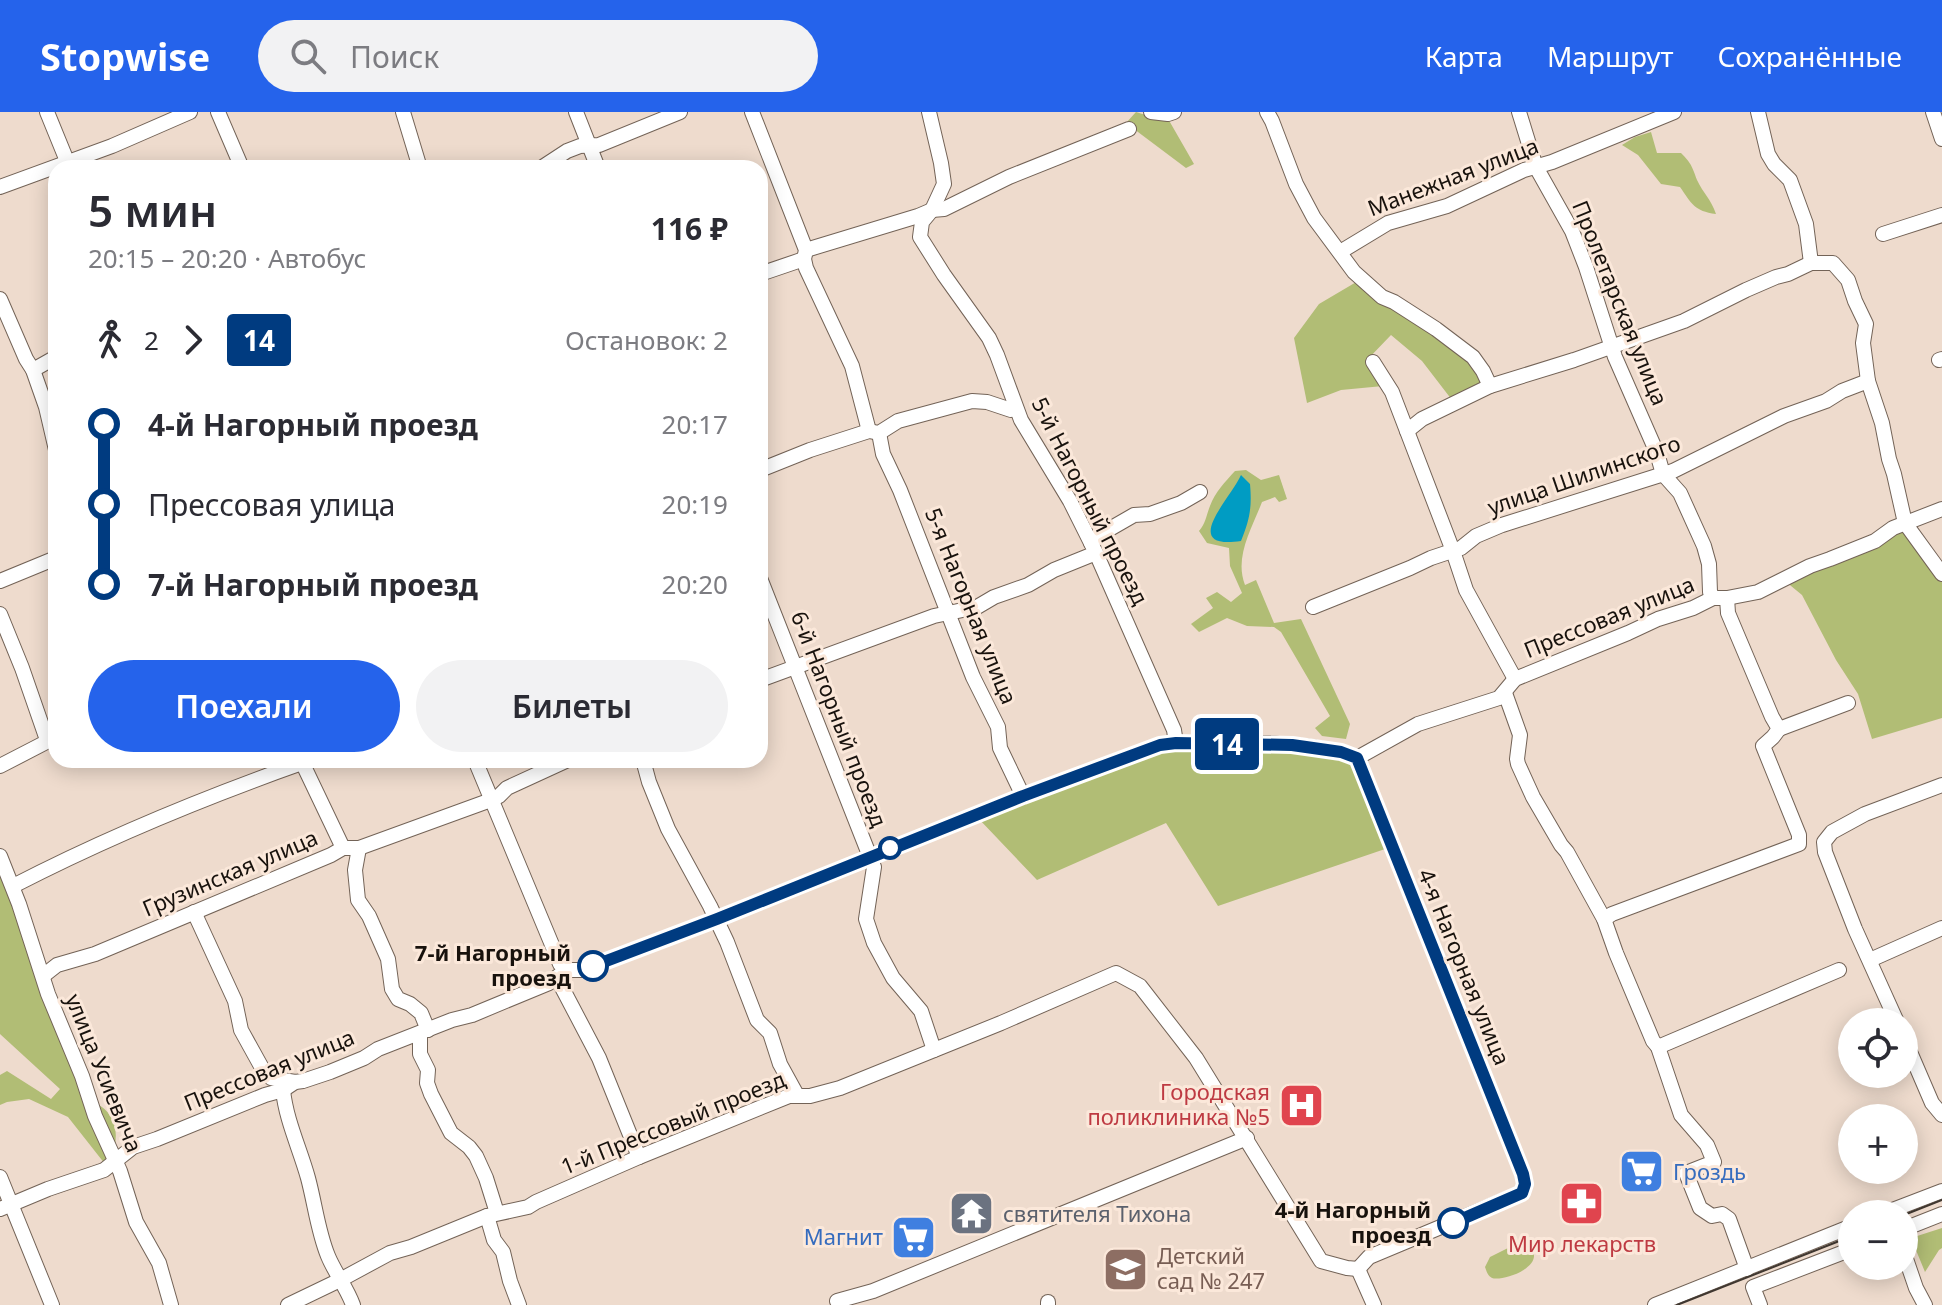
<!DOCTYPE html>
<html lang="ru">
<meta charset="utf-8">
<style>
:root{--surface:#fff;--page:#f2f2f3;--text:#2b2b33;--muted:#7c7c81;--accent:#2563eb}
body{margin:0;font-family:"Noto Sans",sans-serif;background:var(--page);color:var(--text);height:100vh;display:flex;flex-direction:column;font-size:30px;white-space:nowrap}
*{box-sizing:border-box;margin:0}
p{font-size:26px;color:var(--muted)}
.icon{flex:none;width:44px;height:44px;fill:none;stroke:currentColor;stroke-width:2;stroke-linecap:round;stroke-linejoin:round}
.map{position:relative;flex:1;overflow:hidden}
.panel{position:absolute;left:48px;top:48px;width:720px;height:608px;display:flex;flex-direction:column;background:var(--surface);border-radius:24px;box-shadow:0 4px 20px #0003}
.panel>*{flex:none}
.badge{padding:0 16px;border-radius:6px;font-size:28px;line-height:52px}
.buttons{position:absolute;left:1838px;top:896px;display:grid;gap:16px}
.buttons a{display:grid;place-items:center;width:80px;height:80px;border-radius:50%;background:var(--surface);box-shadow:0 4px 20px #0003;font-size:40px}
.map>.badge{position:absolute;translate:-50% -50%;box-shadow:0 0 0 4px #fff}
.legs{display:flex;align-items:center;gap:12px;height:88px;padding:0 40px;font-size:26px}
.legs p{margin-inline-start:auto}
.overview{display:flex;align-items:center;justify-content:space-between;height:136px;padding:0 40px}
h1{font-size:44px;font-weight:600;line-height:60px}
.action{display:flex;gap:16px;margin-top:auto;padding:16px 40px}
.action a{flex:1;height:92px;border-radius:48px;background:var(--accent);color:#fff;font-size:32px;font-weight:600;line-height:92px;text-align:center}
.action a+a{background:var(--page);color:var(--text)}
ul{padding:0 40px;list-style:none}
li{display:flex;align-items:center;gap:28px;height:80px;font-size:30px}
li i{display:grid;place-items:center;width:12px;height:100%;margin:0 10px;background:currentColor}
li i::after{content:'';width:20px;height:20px;margin:-10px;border:6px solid;border-radius:50%;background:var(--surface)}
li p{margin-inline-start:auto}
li:first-child i{background:linear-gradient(#0000 50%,currentColor 0)}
li:last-child i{background:linear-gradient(currentColor 50%,#0000 0)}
header{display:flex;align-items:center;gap:48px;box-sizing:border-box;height:112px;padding:0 40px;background:var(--accent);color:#fff}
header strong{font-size:38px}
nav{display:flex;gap:44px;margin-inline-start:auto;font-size:28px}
.search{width:560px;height:72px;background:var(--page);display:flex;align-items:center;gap:20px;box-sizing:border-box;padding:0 28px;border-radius:44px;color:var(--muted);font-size:30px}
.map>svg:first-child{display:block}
</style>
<header>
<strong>Stopwise</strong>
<div class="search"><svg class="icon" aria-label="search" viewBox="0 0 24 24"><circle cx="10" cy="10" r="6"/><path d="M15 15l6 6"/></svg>Поиск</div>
<nav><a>Карта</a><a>Маршрут</a><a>Сохранённые</a></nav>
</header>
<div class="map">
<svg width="1942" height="1193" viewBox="0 0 1942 1193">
<rect width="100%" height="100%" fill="#eedbcd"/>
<!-- green -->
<g fill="#b1bd75">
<polygon points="1136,0 1155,6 1167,5 1194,52 1186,56 1126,11"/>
<path d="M1651,20L1657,41H1681C1692,52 1692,55 1697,68C1703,81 1711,87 1716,102C1694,99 1692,92 1680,75L1661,72L1638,43L1622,33L1635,25Z"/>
<polygon points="1358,169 1470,248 1480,269 1479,274 1452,288 1422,249 1391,223 1367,248 1383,274 1341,278 1307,291 1294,226 1319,192"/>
<path d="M1246,358L1261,368L1279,363L1287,387L1279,390L1275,385L1262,390C1252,416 1234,445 1245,473L1256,468L1274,511L1301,507L1350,612L1346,627L1322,624L1315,616L1330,604L1281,520L1274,515L1247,514L1227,506L1199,520L1191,512L1213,496L1206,486L1217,480L1231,490L1242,481L1230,454L1229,436L1207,431L1199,419C1206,411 1206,404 1210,394C1215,380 1225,370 1235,359Z"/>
<polygon points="1901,417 1942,468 1942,606 1872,627 1858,582 1836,548 1802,483 1785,469"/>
<polygon points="1180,636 1294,637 1339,646 1351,653 1359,662 1388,736 1218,794 1166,711 1037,768 978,706 1159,640"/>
<path d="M0,751L94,990C120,1004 118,1023 112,1049L105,1052L68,1005L29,987L7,990L0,993V963L7,959L51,987L60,977L0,922Z"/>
<polygon points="1942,1116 1942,1136 1939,1138 1925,1160 1911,1126"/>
<path d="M1516,1132H1528C1551,1154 1502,1170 1492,1166C1487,1163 1487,1160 1485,1155L1490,1145Z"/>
</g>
<!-- water -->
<path fill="#009cc3" d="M1241,363L1250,372C1252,395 1250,407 1241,429C1178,438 1231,386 1241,363Z"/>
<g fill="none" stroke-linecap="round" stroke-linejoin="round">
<defs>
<g id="minor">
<polyline points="47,0 67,49 67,56"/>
<polyline points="218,0 242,56"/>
<polyline points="403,0 420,56"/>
<polyline points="576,0 598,56"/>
<polyline points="752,0 806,138 804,147 806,156 852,254 869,319"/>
<polyline points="929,0 941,51 944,72 932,98 922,110 920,125 944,163 989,226 997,243 1021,308 1070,389 1096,441 1174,618 1176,631"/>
<polyline points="1151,0 1168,2 1174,0"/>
<polyline points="1267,0 1272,9 1296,72 1314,106 1354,160 1382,185 1394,190 1436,217 1473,245 1483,259 1490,274"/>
<polyline points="1519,0 1536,55 1572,119 1586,155 1615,245 1657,341 1663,362 1680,381 1704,434 1709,452 1710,480 1713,486"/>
<polyline points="1758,0 1768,42 1774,52 1790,68 1806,112 1811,151 1833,151 1848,168 1855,189 1866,212 1863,231 1868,269 1882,311 1889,347 1894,362 1905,411 1942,462"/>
<polyline points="1933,0 1942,27"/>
<polyline points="541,56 567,39 580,34 599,33 680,0"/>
<polyline points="0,75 112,34 190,0"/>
<polyline points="1883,122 1942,103"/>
<polyline points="806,138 918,104 932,98 944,97 1009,65 1129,17"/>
<polyline points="1340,140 1388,111 1447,94 1524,58 1552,50 1674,0"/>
<polyline points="760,162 804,147"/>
<polyline points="0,187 26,247 33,258 46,295 56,338"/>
<polyline points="1939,248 1942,247"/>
<polyline points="1373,250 1392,280 1453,439 1466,478 1515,567"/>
<polyline points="33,258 56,245"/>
<polyline points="1407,319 1422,307 1490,274 1574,248 1684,209 1746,178 1776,165 1788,162 1811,151"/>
<polyline points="879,321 883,342 900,378 973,565 998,615 1000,636 1023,684"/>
<polyline points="760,358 810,338 869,319 879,321 898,309 972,289 987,290 1011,298 1016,297"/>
<polyline points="1091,431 1101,422 1134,403 1150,402 1181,391 1200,380"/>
<polyline points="760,466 874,755 866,807 874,831 893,866 921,899 934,938"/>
<polyline points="0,469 56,446"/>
<polyline points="1313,495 1410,456 1431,446 1461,436 1476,424 1502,413 1673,359 1784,304 1826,289 1842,279 1868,269"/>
<polyline points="0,502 22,556 47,628"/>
<polyline points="760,568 934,504 977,495 994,485 1028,473 1054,458 1096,441"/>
<polyline points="1505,581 1520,623 1517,647 1518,652 1533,685 1561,733 1567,740 1604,807 1616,841 1653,929 1658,935 1681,1003 1707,1033 1714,1050 1686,1061 1700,1096 1712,1104 1722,1102 1729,1107 1747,1157"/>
<polyline points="1779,617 1848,591"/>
<polyline points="1357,646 1523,1062 1525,1072 1522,1081 1369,1145 1358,1157"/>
<polyline points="1357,646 1418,612 1499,586 1515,567 1628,521 1658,507 1693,496 1713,486 1727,486 1758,480 1810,454 1830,447 1875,429 1893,416 1942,397"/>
<polyline points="301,648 343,736"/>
<polyline points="475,648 560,852 566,858"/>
<polyline points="643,648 649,670 668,717 710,794 727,830 757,908 770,921 780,952 797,983"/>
<polyline points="0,654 56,625"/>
<polyline points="359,736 355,758 358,788 369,804 388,847 392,877 398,887 410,892 421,901 428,918"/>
<polyline points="0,744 19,792 48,882 82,964 95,1004 120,1059 136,1110 159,1151 171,1193"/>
<path d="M13,774C106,726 203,686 302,651"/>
<polyline points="194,800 235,889 241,918 262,956 271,966 295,970"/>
<polyline points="1604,807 1612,802 1799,732 1799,723 1763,634 1773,625 1779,617 1772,605 1728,501 1727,486"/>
<polyline points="1870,848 1942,816"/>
<polyline points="43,864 57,853 95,842 331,743 343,736 359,736 491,688 499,684 507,676 568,648"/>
<polyline points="557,866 599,946 639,1045"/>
<polyline points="1897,910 1855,817 1825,740 1824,730 1832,720 1865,702 1942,673"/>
<polyline points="420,922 420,942 428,958 427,971 431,982 451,1021 469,1035 476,1044 486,1066 497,1101"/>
<polyline points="1904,926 1932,991 1942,1003"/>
<polyline points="1658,935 1839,858"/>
<path d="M283,978C286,1008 300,1037 308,1066C315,1092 318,1120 328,1144C335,1161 347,1176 353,1193"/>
<polyline points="0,1065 52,1193"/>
<path d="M0,1097L48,1077L104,1058L133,1035L157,1027L265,983L283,978L295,970L303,969L330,960L364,946L378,937L452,908L472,903L549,871L566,858H581L593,854L717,807L1023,684L1160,633L1176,631C1230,631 1308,627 1357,646"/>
<polyline points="1882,1102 1942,1079"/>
<polyline points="487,1104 494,1128 503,1140 510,1169 519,1193"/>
<polyline points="1904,1117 1942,1102"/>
<polyline points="1904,1141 1916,1176 1925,1193"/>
<polyline points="1358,1157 1374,1193"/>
<polyline points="837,1189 873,1179 1247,1026"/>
<polyline points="288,1193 340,1168 390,1141 411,1135 487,1104 528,1095 536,1090 639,1045 789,984 810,984 840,976 1001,911 1116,861 1140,874 1196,946 1321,1149 1347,1156 1358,1157"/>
<polyline points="1048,1193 1048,1190"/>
<polyline points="1655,1193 1852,1114"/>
<polyline points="1760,1193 1753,1175 1852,1137"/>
</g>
</defs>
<!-- minor casing -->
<use href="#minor" stroke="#736357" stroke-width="16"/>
<!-- minor -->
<use href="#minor" stroke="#fff" stroke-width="14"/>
<!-- tram -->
<g stroke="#3f3730" stroke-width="2">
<polyline points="1904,1103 1942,1088"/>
<polyline points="1677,1193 1852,1124"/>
</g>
</g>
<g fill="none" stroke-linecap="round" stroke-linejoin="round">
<defs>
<polyline id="line-1" points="593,854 717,807 1023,684 1160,633 1176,631 1292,633 1341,640 1357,646 1523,1062 1525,1072 1522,1081 1453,1111"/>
</defs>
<!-- line-1 casing -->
<use href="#line-1" stroke="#fff" stroke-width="18"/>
<!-- line-1 -->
<use href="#line-1" stroke="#003b80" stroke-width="12"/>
</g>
<!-- icons -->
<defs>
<symbol id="hospital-square" viewBox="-11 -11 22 22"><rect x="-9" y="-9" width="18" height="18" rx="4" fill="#e0444e" stroke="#fbe8da"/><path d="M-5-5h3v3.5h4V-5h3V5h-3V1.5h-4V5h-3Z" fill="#fff"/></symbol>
<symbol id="supermarket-square" viewBox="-11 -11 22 22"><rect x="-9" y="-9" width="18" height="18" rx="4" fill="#3f7fe0" stroke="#fbe8da"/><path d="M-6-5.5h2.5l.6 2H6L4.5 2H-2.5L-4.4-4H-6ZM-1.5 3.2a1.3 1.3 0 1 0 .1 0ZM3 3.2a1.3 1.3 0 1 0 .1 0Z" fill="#fff"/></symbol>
<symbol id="pharmacy-square" viewBox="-11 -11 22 22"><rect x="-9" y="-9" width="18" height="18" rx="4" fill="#e0444e" stroke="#fbe8da"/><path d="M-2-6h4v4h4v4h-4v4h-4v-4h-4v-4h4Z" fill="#fff"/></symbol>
<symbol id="temple-square" viewBox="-11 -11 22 22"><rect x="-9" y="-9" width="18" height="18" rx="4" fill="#6b7280" stroke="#fbe8da"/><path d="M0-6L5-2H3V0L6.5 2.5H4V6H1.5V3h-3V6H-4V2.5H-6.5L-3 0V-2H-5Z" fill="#fff"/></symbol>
<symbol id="school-square" viewBox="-11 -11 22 22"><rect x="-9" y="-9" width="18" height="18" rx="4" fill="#8d6e63" stroke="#fbe8da"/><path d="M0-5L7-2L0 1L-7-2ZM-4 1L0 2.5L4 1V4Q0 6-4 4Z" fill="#fff"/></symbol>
</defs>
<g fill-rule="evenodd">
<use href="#hospital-square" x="1276" y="968" width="51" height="51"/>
<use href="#supermarket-square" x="1616" y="1034" width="51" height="51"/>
<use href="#pharmacy-square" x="1556" y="1066" width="51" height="51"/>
<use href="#temple-square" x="946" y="1076" width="51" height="51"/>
<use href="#supermarket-square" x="888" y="1100" width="51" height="51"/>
<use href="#school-square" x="1100" y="1132" width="51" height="51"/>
</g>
<!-- markers -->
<g fill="#fff" stroke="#003b80" stroke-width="4">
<circle cx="890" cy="736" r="10"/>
<circle cx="593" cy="854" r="14"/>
<circle cx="1453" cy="1111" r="14"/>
</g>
<g text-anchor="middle" stroke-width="6" stroke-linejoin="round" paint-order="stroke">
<!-- street labels -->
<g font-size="22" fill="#18120d" stroke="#fbe8da">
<text transform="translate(1453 65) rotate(-21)" y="8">Манежная улица</text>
<text transform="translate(1620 191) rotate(68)" y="8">Пролетарская улица</text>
<text transform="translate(1584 363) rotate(-19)" y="8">улица Шилинского</text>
<text transform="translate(1090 389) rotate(63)" y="8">5-й Нагорный проезд</text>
<text transform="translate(971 494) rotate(68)" y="8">5-я Нагорная улица</text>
<text transform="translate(1609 505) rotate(-22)" y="8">Прессовая улица</text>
<text transform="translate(839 607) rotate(69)" y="8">6-й Нагорный проезд</text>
<text transform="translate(230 761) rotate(-23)" y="8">Грузинская улица</text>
<text transform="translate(1464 855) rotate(68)" y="8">4-я Нагорная улица</text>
<text transform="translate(269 958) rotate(-22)" y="8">Прессовая улица</text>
<text transform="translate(104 961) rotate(68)" y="8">улица Усиевича</text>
<text transform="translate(673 1011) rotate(-22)" y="8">1-й Прессовый проезд</text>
</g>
<!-- stop labels -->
<g font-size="22" font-weight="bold" fill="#18120d" stroke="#fbe8da" text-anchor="end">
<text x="571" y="849">7-й Нагорный<tspan x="571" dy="25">проезд</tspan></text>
<text x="1431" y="1106">4-й Нагорный<tspan x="1431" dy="25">проезд</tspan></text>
</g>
<!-- health labels -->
<g font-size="22" fill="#be3a42" stroke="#fbe8da" text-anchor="end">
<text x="1270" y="988">Городская<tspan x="1270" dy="25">поликлиника №5</tspan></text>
<text x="1582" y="1140" text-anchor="middle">Мир лекарств</text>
</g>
<!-- shop labels -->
<g font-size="22" fill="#366cbe" stroke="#fbe8da" text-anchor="start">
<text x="1673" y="1068">Гроздь</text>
<text x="883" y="1133" text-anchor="end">Магнит</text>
</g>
<!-- worship labels -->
<g font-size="22" fill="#5b616d" stroke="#fbe8da" text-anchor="start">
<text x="1003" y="1110">святителя Тихона</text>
</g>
<!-- education labels -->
<g font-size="22" fill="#785e54" stroke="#fbe8da" text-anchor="start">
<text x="1157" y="1152">Детский<tspan x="1157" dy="25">сад № 247</tspan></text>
</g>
</g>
</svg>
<div class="buttons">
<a><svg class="icon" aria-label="locate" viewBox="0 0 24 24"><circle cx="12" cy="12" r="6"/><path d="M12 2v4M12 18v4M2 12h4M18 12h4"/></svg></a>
<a>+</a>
<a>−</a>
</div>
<b class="badge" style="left:1227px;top:632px;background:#003b80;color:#fff">14</b>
<section class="panel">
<div class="overview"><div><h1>5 мин</h1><p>20:15 – 20:20 · Автобус</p></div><b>116 ₽</b></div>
<div class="legs"><svg class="icon" aria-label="walk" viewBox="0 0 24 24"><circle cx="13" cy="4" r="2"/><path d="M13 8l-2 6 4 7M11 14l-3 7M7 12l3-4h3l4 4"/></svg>2<svg class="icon" aria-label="forward" viewBox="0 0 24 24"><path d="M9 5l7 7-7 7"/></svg><b class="badge" style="background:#003b80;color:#fff">14</b><p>Остановок: 2</p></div>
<ul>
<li><i style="color:#003b80"></i><b>4-й Нагорный проезд</b><p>20:17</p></li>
<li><i style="color:#003b80"></i><span>Прессовая улица</span><p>20:19</p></li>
<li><i style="color:#003b80"></i><b>7-й Нагорный проезд</b><p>20:20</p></li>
</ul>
<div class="action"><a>Поехали</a><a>Билеты</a></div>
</section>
</div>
